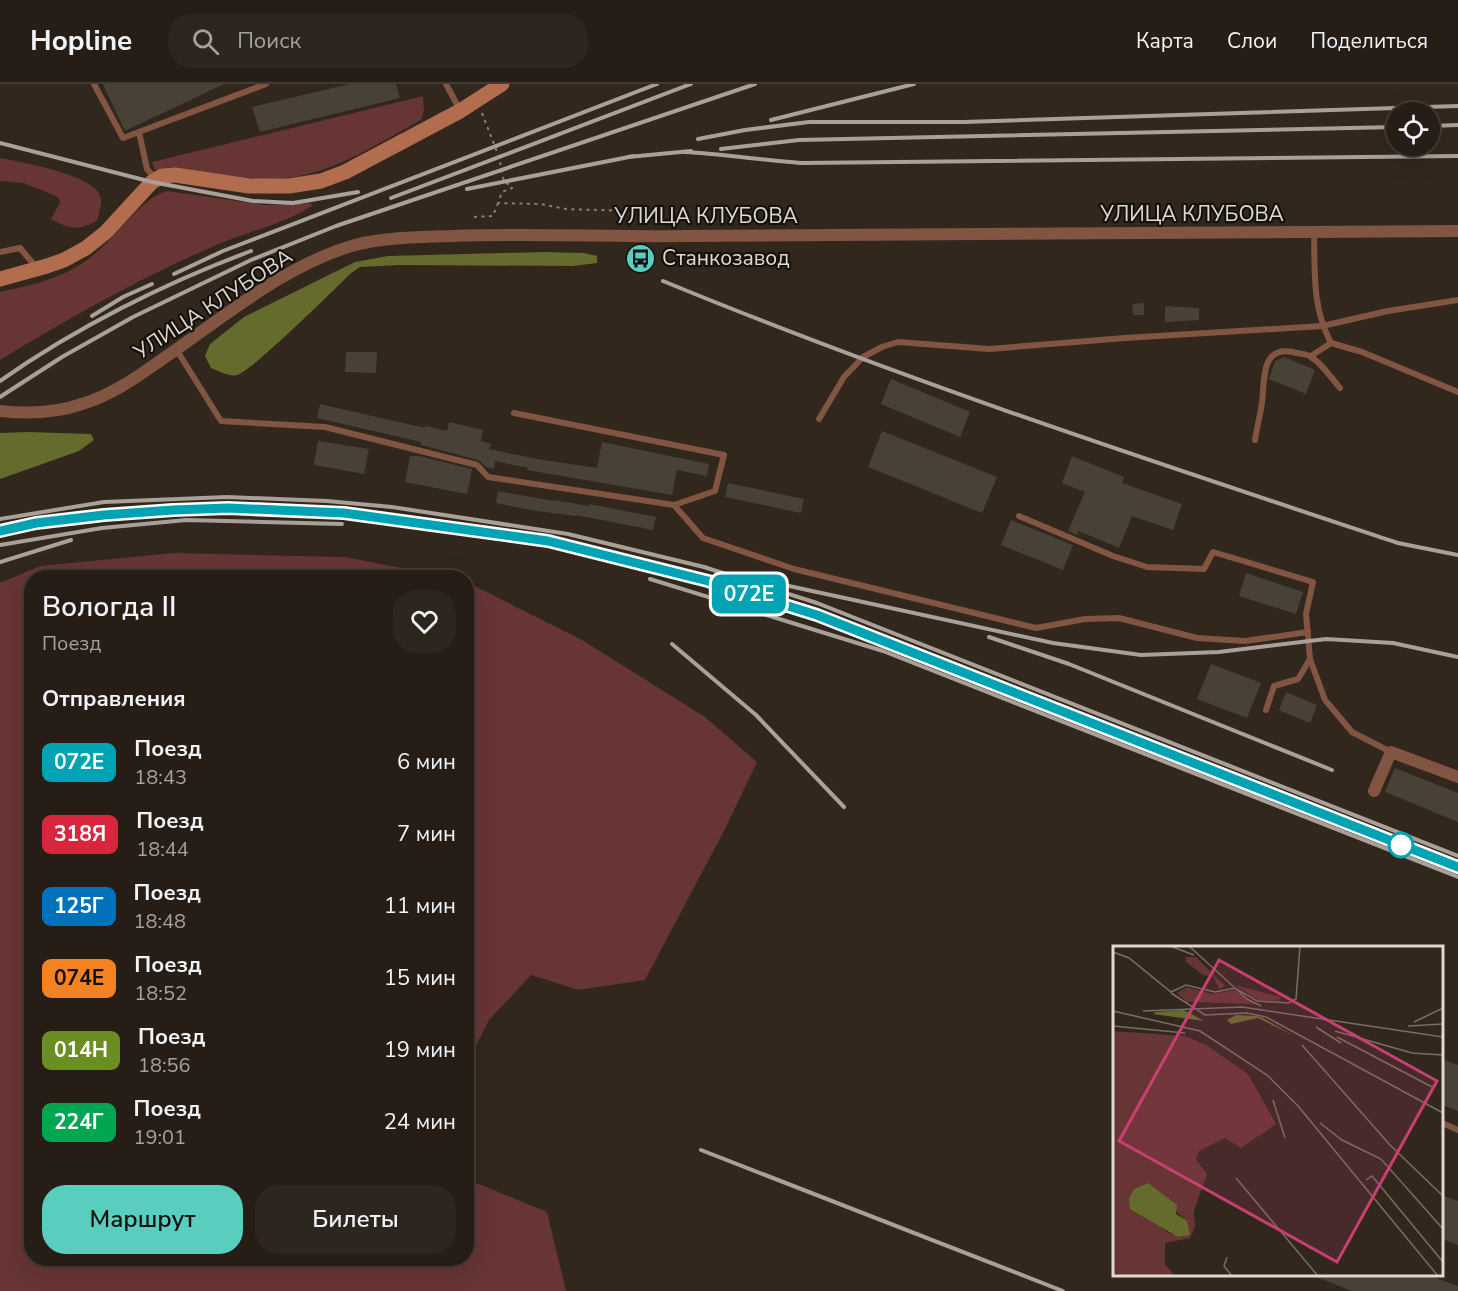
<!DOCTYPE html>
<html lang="ru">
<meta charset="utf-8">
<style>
:root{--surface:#251d16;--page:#2d261f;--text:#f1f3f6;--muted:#a3a2a1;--line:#423b35;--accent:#59cebe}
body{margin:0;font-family:"Nunito Sans",sans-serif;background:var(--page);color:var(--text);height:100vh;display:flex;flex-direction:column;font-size:22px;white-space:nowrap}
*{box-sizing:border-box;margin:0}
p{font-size:20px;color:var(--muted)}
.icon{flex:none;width:33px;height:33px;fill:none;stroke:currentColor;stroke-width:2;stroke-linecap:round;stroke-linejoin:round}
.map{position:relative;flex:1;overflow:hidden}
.sheet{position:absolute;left:24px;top:486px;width:450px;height:696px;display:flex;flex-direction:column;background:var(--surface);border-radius:24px;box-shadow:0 6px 24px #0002,0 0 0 2px var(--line)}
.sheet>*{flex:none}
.badge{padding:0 12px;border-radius:9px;font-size:21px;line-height:39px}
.fabs{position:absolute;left:1386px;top:18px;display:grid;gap:12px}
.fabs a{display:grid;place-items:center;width:54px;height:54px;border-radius:50%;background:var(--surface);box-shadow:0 6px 24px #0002,0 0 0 2px var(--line);font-size:30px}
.map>.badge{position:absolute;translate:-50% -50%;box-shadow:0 0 0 3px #fff}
h2{padding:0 18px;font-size:22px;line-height:54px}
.round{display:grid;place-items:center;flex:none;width:63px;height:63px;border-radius:24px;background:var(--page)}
.summary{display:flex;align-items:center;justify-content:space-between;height:102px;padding:0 18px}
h1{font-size:28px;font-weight:600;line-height:45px}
.action{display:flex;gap:12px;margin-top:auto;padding:12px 18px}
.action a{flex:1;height:69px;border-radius:24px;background:var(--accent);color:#111;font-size:24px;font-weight:600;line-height:69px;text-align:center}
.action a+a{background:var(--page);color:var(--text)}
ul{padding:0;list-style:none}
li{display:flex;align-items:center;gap:18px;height:72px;padding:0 18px}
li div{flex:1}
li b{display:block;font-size:22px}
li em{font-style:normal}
li .badge{min-width:66px;font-weight:700;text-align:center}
header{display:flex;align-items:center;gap:36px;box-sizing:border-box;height:84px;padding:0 30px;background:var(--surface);border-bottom:2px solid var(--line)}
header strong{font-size:28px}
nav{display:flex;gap:33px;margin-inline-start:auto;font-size:21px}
.search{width:420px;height:54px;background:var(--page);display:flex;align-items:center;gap:15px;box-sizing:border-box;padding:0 21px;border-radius:24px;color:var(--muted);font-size:22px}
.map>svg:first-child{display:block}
</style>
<header>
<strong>Hopline</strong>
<div class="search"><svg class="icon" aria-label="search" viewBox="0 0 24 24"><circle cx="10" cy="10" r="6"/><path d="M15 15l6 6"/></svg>Поиск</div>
<nav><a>Карта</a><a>Слои</a><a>Поделиться</a></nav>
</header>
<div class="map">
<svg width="1458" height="1207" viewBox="0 0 1458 1207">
<rect width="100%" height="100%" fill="#31271d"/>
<!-- green -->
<g fill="#663534">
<path d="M423,12L424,27L421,36C371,63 323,97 264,95C245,94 224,92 205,89C187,86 172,80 155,86L152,78Z"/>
<path d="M0,74C20,78 99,91 101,115C102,117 98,135 97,137C78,147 69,145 51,135L60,119L58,113L24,99L0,97Z"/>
<path d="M168,107L265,121L309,119L313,121C285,140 250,147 219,160C143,192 71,233 0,276V208C32,201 65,194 91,173C113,157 143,111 168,107Z"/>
<polygon points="173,469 345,473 447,493 32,494 32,1174 466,1174 467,1095 547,1128 566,1207 0,1207 0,499 40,482"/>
<polygon points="467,498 582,556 705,633 757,678 724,747 645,896 579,906 531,891 489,936 467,980"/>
</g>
<!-- water -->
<g fill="#656b2c">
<path d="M544,168L584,169L597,172V179L573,182L400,181L360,183L351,189C335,205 251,288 237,291C229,293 219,287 211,284L205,272L210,260L244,233L355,178L388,172Z"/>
<polygon points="28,348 91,350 94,356 79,367 0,395 0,349"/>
</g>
<!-- building -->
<g fill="#474235">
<polygon points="103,0 224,0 125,47"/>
<polygon points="350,0 396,0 400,14 260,48 252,23"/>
<polygon points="1144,219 1144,231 1133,231 1132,220"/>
<polygon points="1165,222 1199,224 1199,236 1165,238"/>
<polygon points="346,268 377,268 376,289 345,288"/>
<polygon points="1284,273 1315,286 1306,310 1269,295 1275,277"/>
<polygon points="891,295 970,328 960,353 881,320"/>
<polygon points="320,320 425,344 425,342 447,347 449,338 483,346 481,357 491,360 489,365 537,375 597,384 602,358 709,380 707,392 677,386 672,411 527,386 528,384 495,377 494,385 486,383 478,376 421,361 421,358 317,334"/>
<polygon points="882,347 997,393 982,429 868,383"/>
<polygon points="318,357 369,365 364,390 314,381"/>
<polygon points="410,372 419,372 472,385 467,410 405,398"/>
<polygon points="1072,372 1124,393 1122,399 1182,420 1173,446 1132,432 1119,464 1079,447 1077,451 1068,447 1085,408 1062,399"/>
<polygon points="728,399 804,415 801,429 725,413"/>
<polygon points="498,407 554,417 554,416 589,422 589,420 656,433 653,446 576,431 576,432 536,427 496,419"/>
<polygon points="1011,436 1073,461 1063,486 1001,461"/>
<polygon points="1246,489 1303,508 1296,530 1239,512"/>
<polygon points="1211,580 1261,599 1247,634 1197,615"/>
<polygon points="1286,608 1317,621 1310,639 1279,626"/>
<polygon points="1395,684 1458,709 1458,738 1385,708"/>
<polygon points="1442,975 1458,981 1458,1027 1442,1021"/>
<polygon points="1442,1111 1458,1117 1458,1161 1442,1155"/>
<polygon points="1311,1191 1427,1191 1458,1202 1458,1207 1352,1207"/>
</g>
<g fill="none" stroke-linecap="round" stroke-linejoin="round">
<!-- path -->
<g stroke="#898078" stroke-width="2" stroke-dasharray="3 4.5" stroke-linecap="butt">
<polyline points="482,29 499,73 504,98 512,102 512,104 502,108 498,119 541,120 566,125 631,127 630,139"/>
<polyline points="474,133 493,132 498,119"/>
<polyline points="642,166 656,167"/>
</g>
<!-- lane -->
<g stroke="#815542" stroke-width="6">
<polyline points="94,0 123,54 266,0"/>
<polyline points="446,0 460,26"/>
<polyline points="139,48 147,85 156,95"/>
<path d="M1314,148C1315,189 1312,223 1331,259L1362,268L1458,308"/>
<polyline points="0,168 20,164 36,183"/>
<polyline points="176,265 221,337 325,343 477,381 488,393 674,421 703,454 794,485 1036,544 1085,535 1119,534 1197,554 1245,557 1308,548"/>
<polyline points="1311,272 1331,259"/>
<polyline points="514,329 724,371 715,407 674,421"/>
<polyline points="819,335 844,293 863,273 882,263 898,258 989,265 1125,254 1322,242 1388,227 1458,216"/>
<path d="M1255,356C1257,344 1260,331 1262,319C1265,295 1260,259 1297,269C1301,270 1308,270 1311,273C1322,279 1331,294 1340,304"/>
<polyline points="1019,432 1113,472 1147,483 1204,485 1213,468 1313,498 1306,530 1310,575 1325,616 1352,648 1391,668"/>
<polyline points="1266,626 1274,602 1298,595 1310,575"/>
<polyline points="1442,1039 1458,1046"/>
</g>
<!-- street -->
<g stroke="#815542" stroke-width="12">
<path d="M0,327C27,330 56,329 82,320C116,310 145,287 174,267C230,228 288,180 355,161C387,153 420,153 453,152C531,149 609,153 687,152C944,151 1201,149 1458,147"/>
<polyline points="1374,707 1391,668 1458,693"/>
</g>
<!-- secondary -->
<polyline stroke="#b26c4e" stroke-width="15" points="0,195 47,182 64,176 86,164 106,148 152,98 162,92 175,91 249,102 289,102 321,97 345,88 460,27 502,0"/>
<!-- rail -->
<g stroke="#a9a199" stroke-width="4">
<polyline points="771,36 914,0"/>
<polyline points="1430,42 1458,41"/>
<polyline points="698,55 745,46 809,38 964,38 1458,22"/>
<polyline points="0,59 152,98 253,117 293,119 358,108"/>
<polyline points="721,65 799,56 1396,43"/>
<path d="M684,68C723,70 761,76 801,79L1458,72"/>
<polyline points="628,73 691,67"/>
<polyline points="467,105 634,72"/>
<polyline points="391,114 691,0"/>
<polyline points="174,190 223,167 657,0"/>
<path d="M663,197C903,296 1151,377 1398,459L1458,471"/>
<polyline points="92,232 123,213 152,200"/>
<path d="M0,297C75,244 165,199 251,167"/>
<polyline points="0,313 62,273 133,233 251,176 336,142 755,0"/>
<polyline points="0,435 104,418 227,413 327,417 392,423 568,450 704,483 817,519 1458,772"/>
<polyline points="0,447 36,439 104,431 173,426 228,424 344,429 548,457 708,497 817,531 1458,783"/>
<polyline points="0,461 102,444 186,436 342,440"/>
<polyline points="0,478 71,456"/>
<polyline points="650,495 883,567 1458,793"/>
<polyline points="789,502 1053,559 1141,571 1219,568 1326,555 1393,559 1458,573"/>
<polyline points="989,553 1069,580 1332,686"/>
<polyline points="672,560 756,631 844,723"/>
<polyline points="701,1066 1063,1207"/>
</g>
</g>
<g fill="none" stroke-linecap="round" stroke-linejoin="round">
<defs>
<polyline id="line" points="0,447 36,439 104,431 173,426 228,424 344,429 548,457 708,497 817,531 1458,783"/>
</defs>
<!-- line casing -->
<use href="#line" stroke="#fff" stroke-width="14"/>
<!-- line -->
<use href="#line" stroke="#00a3b4" stroke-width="9"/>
</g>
<!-- icons -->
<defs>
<symbol id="bus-disc" viewBox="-11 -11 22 22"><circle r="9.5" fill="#59cebe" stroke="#15110c"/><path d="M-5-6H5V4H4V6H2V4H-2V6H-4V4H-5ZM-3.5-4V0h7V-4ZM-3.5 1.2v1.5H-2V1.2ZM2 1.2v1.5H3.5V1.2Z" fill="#111"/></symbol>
</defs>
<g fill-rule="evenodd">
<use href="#bus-disc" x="624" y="158" width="33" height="33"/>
</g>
<!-- markers -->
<circle fill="#fff" stroke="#00a3b4" stroke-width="3" cx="1401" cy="761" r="12"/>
<g text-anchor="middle" stroke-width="4.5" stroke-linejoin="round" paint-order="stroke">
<!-- street labels -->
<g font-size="21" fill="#e0d9d2" stroke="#15110c">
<text x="1192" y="137">УЛИЦА КЛУБОВА</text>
<text x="706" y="139">УЛИЦА КЛУБОВА</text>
<text transform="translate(213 220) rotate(-33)" y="7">УЛИЦА КЛУБОВА</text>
</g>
<!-- poi labels -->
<g font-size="21" fill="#e0d9d2" stroke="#15110c" text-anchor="start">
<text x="662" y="181">Станкозавод</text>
</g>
</g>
<!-- overview -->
<g transform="translate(1113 862)">
<rect width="330" height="330" fill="#31271d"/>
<path d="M72,11H83L112,40L106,43L101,31L90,29L73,16ZM122,39L168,51L166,55L145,54ZM74,41L99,48L122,44L143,58L74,56L64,47ZM0,85L72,90L93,99L135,128L163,178L128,202L112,192L86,205L83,214L94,228L81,265L82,281L77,292L52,297V318L62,330H0ZM34,237L73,275L70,291L54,286L16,252L21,243Z" fill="#663534" fill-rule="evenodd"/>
<path d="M71,64L91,75L40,68L43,66ZM123,69L144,70L150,72L181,90L145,72L118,78L114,74ZM35,237L64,259L63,268L74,275L77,289L65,291L17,263L16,252L21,243Z" fill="#656b2c"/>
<path fill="none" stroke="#776e65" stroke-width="1.5" d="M57,0L81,9M76,0L134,53L148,60M0,6L16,12L58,46L73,39L102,46L122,42L144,55L176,57L183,53L187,0M58,47L92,69L134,67L153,71L330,167M0,65L87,85L154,129L185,160L325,330M30,65L129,61L330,91M301,76L330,62M0,80L72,87M295,80L330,78M203,81L228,97M222,85L299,107L330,109M224,91L321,142M189,99L277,199L330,250M160,154L172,192M207,177L229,194L268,213L330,283M123,232L205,330M253,234L259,230L330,316M114,311L111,320L119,330"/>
<path fill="#c83f73" fill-opacity="0.15" stroke="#c83f73" stroke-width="3" d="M106,14L324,135L224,316L6,195Z"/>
<rect width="330" height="330" fill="none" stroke="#e0d9d2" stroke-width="3"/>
</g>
</svg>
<div class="fabs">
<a><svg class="icon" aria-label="locate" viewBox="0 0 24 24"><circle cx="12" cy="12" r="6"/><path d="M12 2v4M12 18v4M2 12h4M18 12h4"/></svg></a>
</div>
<b class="badge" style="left:749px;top:510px;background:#00a3b4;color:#fff">072Е</b>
<section class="sheet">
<div class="summary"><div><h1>Вологда II</h1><p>Поезд</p></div><a class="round"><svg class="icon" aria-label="heart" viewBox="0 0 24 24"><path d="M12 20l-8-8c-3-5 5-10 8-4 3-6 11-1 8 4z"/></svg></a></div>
<h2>Отправления</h2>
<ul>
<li><span class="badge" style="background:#00a3b4;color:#fff">072Е</span><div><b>Поезд</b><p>18:43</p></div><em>6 мин</em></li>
<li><span class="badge" style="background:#d7263d;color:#fff">318Я</span><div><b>Поезд</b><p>18:44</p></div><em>7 мин</em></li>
<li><span class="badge" style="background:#0072bc;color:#fff">125Г</span><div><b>Поезд</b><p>18:48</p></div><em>11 мин</em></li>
<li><span class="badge" style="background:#f58220;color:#111">074Е</span><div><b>Поезд</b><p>18:52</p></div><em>15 мин</em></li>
<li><span class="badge" style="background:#6b8e23;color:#fff">014Н</span><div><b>Поезд</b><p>18:56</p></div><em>19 мин</em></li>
<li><span class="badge" style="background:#00a651;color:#fff">224Г</span><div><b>Поезд</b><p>19:01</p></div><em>24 мин</em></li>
</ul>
<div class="action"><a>Маршрут</a><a>Билеты</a></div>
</section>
</div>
